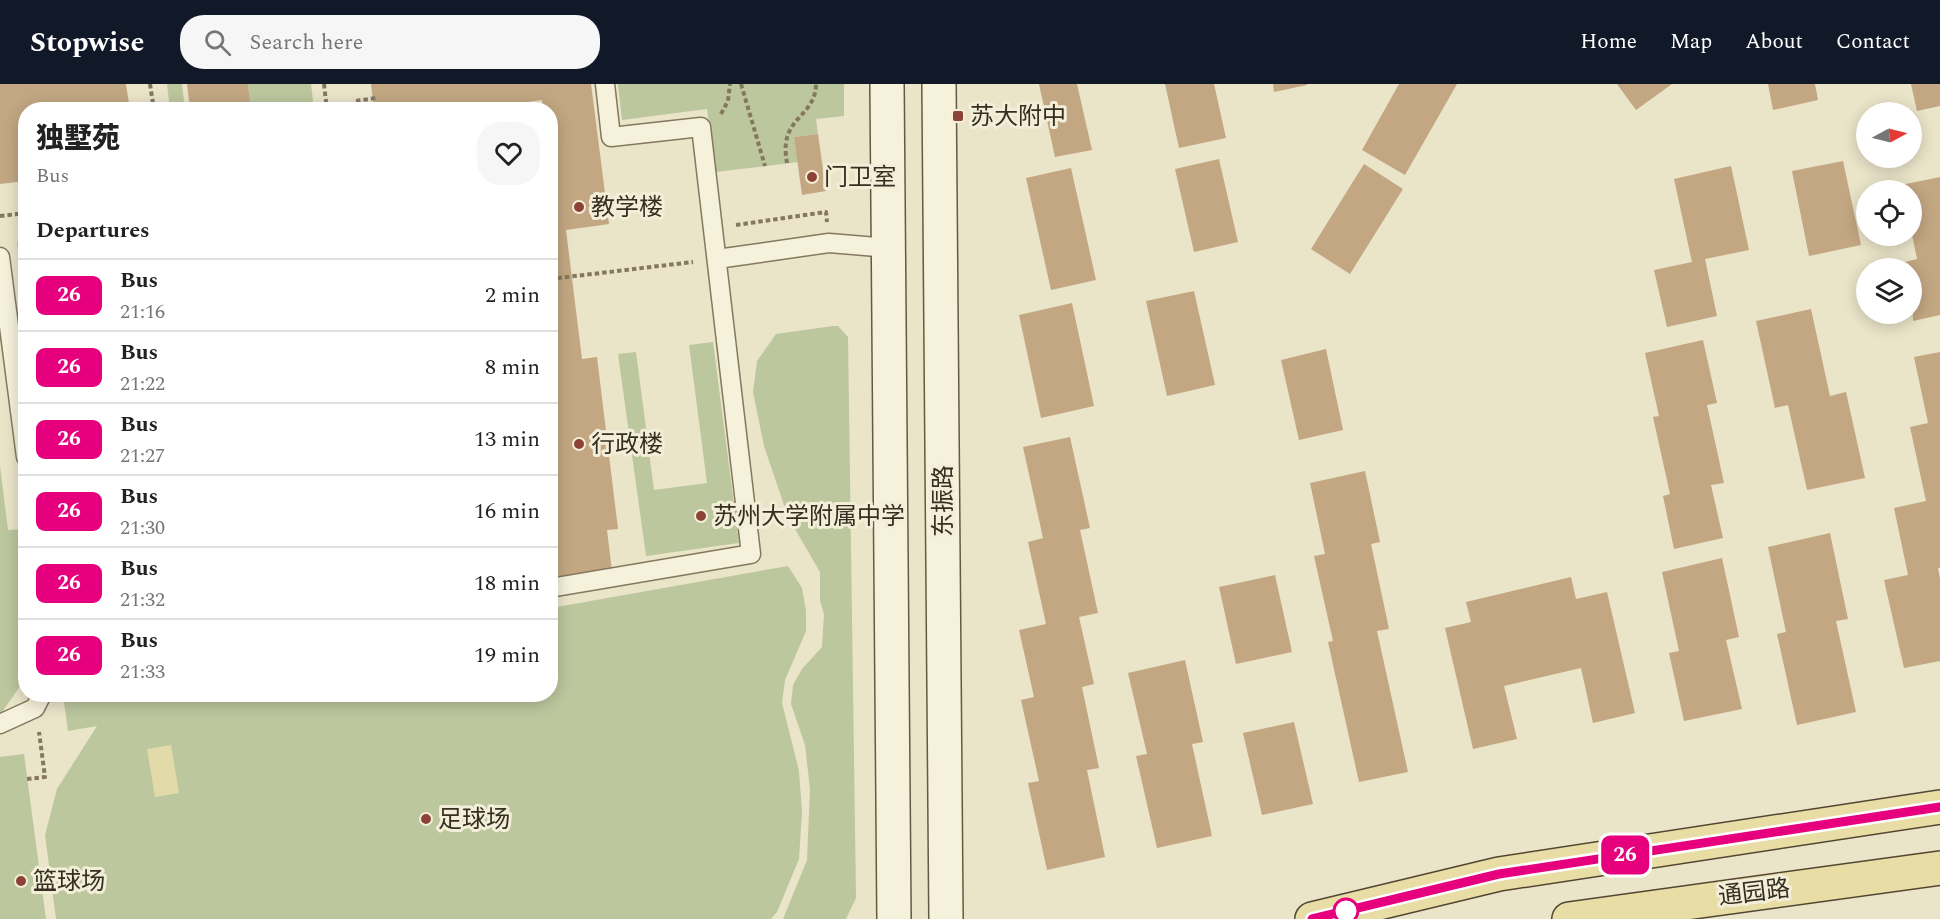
<!DOCTYPE html>
<meta charset="utf-8">
<style>
:root{--surface:#fff;--page:#f6f6f6;--text:#222;--muted:#767676;--line:#e0e0e0;--accent:#111827}
body{margin:0;font-family:Spectral,"Noto Sans SC",serif;background:var(--page);color:var(--text);height:100vh;display:flex;flex-direction:column;font-size:22px;white-space:nowrap}
*{box-sizing:border-box;margin:0}
p{font-size:20px;color:var(--muted)}
.icon{flex:none;width:33px;height:33px;fill:none;stroke:currentColor;stroke-width:2;stroke-linecap:round;stroke-linejoin:round}
.map{position:relative;flex:1;overflow:hidden}
.panel{position:absolute;left:18px;top:18px;width:540px;height:600px;display:flex;flex-direction:column;background:var(--surface);border-radius:24px;box-shadow:0 3px 15px #0003}
.panel>*{flex:none}
.badge{padding:0 12px;border-radius:9px;font-size:21px;line-height:39px}
.needle{width:39px;rotate:83deg}
.controls{position:absolute;left:1856px;top:18px;display:grid;gap:12px}
.controls a{display:grid;place-items:center;width:66px;height:66px;border-radius:50%;background:var(--surface);box-shadow:0 3px 15px #0003;font-size:30px}
.map>.badge{position:absolute;translate:-50% -50%;box-shadow:0 0 0 3px #fff}
h2{padding:0 18px;font-size:22px;line-height:54px}
.round{display:grid;place-items:center;flex:none;width:63px;height:63px;border-radius:24px;background:var(--page)}
.head{display:flex;align-items:center;justify-content:space-between;height:102px;padding:0 18px}
h1{font-size:28px;font-weight:800;line-height:45px}
ul{padding:0;list-style:none}
li{display:flex;align-items:center;gap:18px;height:72px;padding:0 18px;border-top:2px solid var(--line)}
li div{flex:1}
li b{display:block;font-size:22px}
li em{font-style:normal}
li .badge{min-width:66px;font-weight:700;text-align:center}
header{display:flex;align-items:center;gap:36px;box-sizing:border-box;height:84px;padding:0 30px;background:var(--accent);color:#fff}
header strong{font-size:28px}
nav{display:flex;gap:33px;margin-inline-start:auto;font-size:21px}
.search{width:420px;height:54px;background:var(--page);display:flex;align-items:center;gap:15px;box-sizing:border-box;padding:0 21px;border-radius:24px;color:var(--muted);font-size:22px}
.map>svg:first-child{display:block}
</style>
<header>
<strong>Stopwise</strong>
<div class="search"><svg class="icon" aria-label="search" viewBox="0 0 24 24"><circle cx="10" cy="10" r="6"/><path d="M15 15l6 6"/></svg>Search here</div>
<nav><a>Home</a><a>Map</a><a>About</a><a>Contact</a></nav>
</header>
<div class="map">
<svg width="1940" height="835" viewBox="0 0 1940 835">
<rect width="100%" height="100%" fill="#eae4c9"/>
<!-- green -->
<g fill="#bcc79e">
<polygon points="167,0 182,0 185,25 170,25"/>
<polygon points="248,0 311,0 314,25 251,25"/>
<polygon points="618,0 844,0 844,32 816,35 818,50 794,53 798,78 716,88 707,25 622,36"/>
<polygon points="25,143 25,228 17,159"/>
<polygon points="833,242 838,242 848,253 856,814 846,835 783,835 807,776 810,705 805,661 791,620 793,601 802,585 822,563 824,530 820,517 820,488 788,433 764,362 753,308 757,277 776,250"/>
<polygon points="713,258 739,459 646,472 618,270 636,268 654,406 707,399 689,261"/>
<polygon points="0,382 8,446 26,445 25,595 0,631"/>
<polygon points="788,482 802,504 806,527 806,547 785,596 782,619 799,687 802,728 799,775 777,828 771,835 56,835 45,751 57,705 97,642 68,647 63,611 550,610 551,524"/>
<polygon points="24,670 46,835 0,835 0,673"/>
</g>
<!-- sand -->
<polygon fill="#e2dba9" points="171,661 179,709 155,713 147,665"/>
<!-- building -->
<g fill="#c3a783">
<polygon points="0,0 126,0 130,26 26,26 26,97 0,100"/>
<polygon points="187,0 248,0 251,26 190,26"/>
<polygon points="371,0 591,0 609,140 566,146 582,275 597,273 618,445 607,446 612,487 550,495 550,106 554,106 550,83 550,26 543,26 542,16 472,26 374,26"/>
<polygon points="1039,0 1077,0 1092,66 1055,73"/>
<polygon points="1165,0 1214,0 1226,54 1179,64"/>
<polygon points="1273,0 1307,0 1307,1 1274,8"/>
<polygon points="1399,0 1457,0 1405,91 1362,66"/>
<polygon points="1617,0 1672,0 1636,26"/>
<polygon points="1768,0 1815,0 1818,16 1773,26"/>
<polygon points="1911,0 1940,0 1940,22 1917,27"/>
<polygon points="818,50 826,107 802,111 794,53"/>
<polygon points="1219,75 1238,158 1194,168 1175,85"/>
<polygon points="1843,77 1861,161 1809,172 1792,87"/>
<polygon points="1364,80 1403,105 1350,190 1311,165"/>
<polygon points="1731,82 1749,166 1705,175 1717,232 1667,243 1654,186 1692,178 1674,95"/>
<polygon points="1071,84 1096,196 1051,206 1026,94"/>
<polygon points="1940,93 1940,231 1913,237 1911,184 1902,184 1901,179 1917,175 1911,146 1911,106 1902,106 1901,101"/>
<polygon points="1194,207 1215,301 1167,312 1146,217"/>
<polygon points="1072,219 1094,322 1041,334 1019,231"/>
<polygon points="1811,225 1830,312 1846,308 1865,394 1807,406 1788,321 1775,324 1756,237"/>
<polygon points="1703,256 1717,319 1707,321 1724,399 1711,401 1723,454 1674,465 1663,412 1670,410 1653,333 1659,332 1645,269"/>
<polygon points="1326,265 1343,346 1299,356 1281,276"/>
<polygon points="1940,268 1940,484 1938,484 1940,495 1940,577 1904,584 1884,496 1908,491 1894,424 1926,417 1910,343 1928,339 1914,273"/>
<polygon points="1070,353 1090,444 1080,446 1098,529 1079,533 1094,600 1082,603 1099,684 1087,686 1105,773 1047,786 1028,699 1039,697 1021,616 1034,613 1019,546 1046,540 1028,458 1043,454 1023,363"/>
<polygon points="1365,387 1380,458 1371,460 1389,545 1377,547 1408,688 1359,698 1328,558 1333,557 1314,472 1325,470 1310,399"/>
<polygon points="1830,449 1848,535 1836,537 1856,628 1797,641 1777,550 1786,548 1768,463"/>
<polygon points="1722,474 1739,553 1726,556 1742,625 1684,637 1669,569 1679,567 1662,488"/>
<polygon points="1275,491 1292,568 1236,580 1219,503"/>
<polygon points="1571,493 1576,515 1607,508 1635,629 1593,639 1581,584 1504,602 1517,655 1473,665 1445,544 1471,538 1466,518"/>
<polygon points="1185,576 1203,658 1192,660 1212,752 1157,764 1136,672 1147,670 1128,589"/>
<polygon points="1294,638 1313,720 1262,731 1243,649"/>
</g>
<g fill="none" stroke-linecap="round" stroke-linejoin="round">
<defs>
<g id="lane">
<polyline points="0,173 26,373"/>
<polyline points="717,175 829,159 889,164"/>
<polyline points="550,504 751,470 701,43 611,53 605,0"/>
<polyline points="0,640 35,624 42,610"/>
</g>
<g id="secondary">
<polyline points="887,0 894,835"/>
<polyline points="939,0 946,835"/>
</g>
<g id="primary">
<polyline points="1312,835 1499,790 1940,723"/>
<polyline points="1569,835 1940,784"/>
</g>
</defs>
<!-- lane casing -->
<use href="#lane" stroke="#84785f" stroke-width="21"/>
<!-- secondary casing -->
<use href="#secondary" stroke="#665943" stroke-width="36"/>
<!-- primary casing -->
<use href="#primary" stroke="#524633" stroke-width="36"/>
<!-- path -->
<g stroke="#84785f" stroke-width="4" stroke-dasharray="4.5 3" stroke-linecap="butt">
<polyline points="150,0 154,26"/>
<polyline points="324,0 327,26"/>
<polyline points="741,0 765,82"/>
<polyline points="356,17 376,14"/>
<polyline points="721,30 728,17 730,0"/>
<path d="M787,79C786,73 785,65 786,59C789,33 816,28 816,0"/>
<polyline points="0,132 26,129"/>
<polyline points="736,141 826,128 827,138"/>
<polyline points="550,195 693,178"/>
<polyline points="27,695 45,693 39,648"/>
</g>
<!-- lane -->
<use href="#lane" stroke="#f5f1db" stroke-width="18"/>
<!-- secondary -->
<use href="#secondary" stroke="#f5f1db" stroke-width="33"/>
<!-- primary -->
<use href="#primary" stroke="#e8dda5" stroke-width="33"/>
</g>
<g fill="none" stroke-linecap="round" stroke-linejoin="round">
<defs>
<polyline id="line" points="1312,835 1499,790 1940,723"/>
</defs>
<!-- line casing -->
<use href="#line" stroke="#fff" stroke-width="14"/>
<!-- line -->
<use href="#line" stroke="#e6007e" stroke-width="9"/>
</g>
<!-- markers -->
<g fill="#8c4236" stroke="#f2eed7" stroke-width="2">
<rect x="952" y="26" width="12" height="12" rx="3"/>
<circle cx="812" cy="93" r="6"/>
<circle cx="579" cy="123" r="6"/>
<circle cx="579" cy="360" r="6"/>
<circle cx="701" cy="432" r="6"/>
<circle cx="426" cy="735" r="6"/>
<circle cx="21" cy="797" r="6"/>
</g>
<circle fill="#fff" stroke="#e6007e" stroke-width="3" cx="1346" cy="827" r="12"/>
<g text-anchor="middle" stroke-width="6" stroke-linejoin="round" paint-order="stroke">
<!-- poi labels -->
<g font-size="24" fill="#362e21" stroke="#f2eed7" text-anchor="start">
<text x="970" y="40">苏大附中</text>
<text x="824" y="101">门卫室</text>
<text x="591" y="131">教学楼</text>
<text x="591" y="368">行政楼</text>
<text x="713" y="440">苏州大学附属中学</text>
<text x="438" y="743">足球场</text>
<text x="33" y="805">篮球场</text>
</g>
<!-- street labels -->
<g font-size="24" fill="#362e21" stroke="#f2eed7">
<text transform="translate(943 417) rotate(-90)" y="8">东振路</text>
<text transform="translate(1754 808) rotate(-7)" y="8">通园路</text>
</g>
</g>
</svg>
<div class="controls">
<a><svg class="needle" viewBox="-14 -14 28 28"><path d="M0-13l5 13h-10z" fill="#e53935"/><path d="M0 13l5-13h-10z" fill="#767676"/></svg></a>
<a><svg class="icon" aria-label="locate" viewBox="0 0 24 24"><circle cx="12" cy="12" r="6"/><path d="M12 2v4M12 18v4M2 12h4M18 12h4"/></svg></a>
<a><svg class="icon" aria-label="layers" viewBox="0 0 24 24"><path d="M12 4l9 5-9 5-9-5zM3 14l9 5 9-5"/></svg></a>
</div>
<b class="badge" style="left:1625px;top:771px;background:#e6007e;color:#fff">26</b>
<section class="panel">
<div class="head"><div><h1>独墅苑</h1><p>Bus</p></div><a class="round"><svg class="icon" aria-label="heart" viewBox="0 0 24 24"><path d="M12 20l-8-8c-3-5 5-10 8-4 3-6 11-1 8 4z"/></svg></a></div>
<h2>Departures</h2>
<ul>
<li><span class="badge" style="background:#e6007e;color:#fff">26</span><div><b>Bus</b><p>21:16</p></div><em>2 min</em></li>
<li><span class="badge" style="background:#e6007e;color:#fff">26</span><div><b>Bus</b><p>21:22</p></div><em>8 min</em></li>
<li><span class="badge" style="background:#e6007e;color:#fff">26</span><div><b>Bus</b><p>21:27</p></div><em>13 min</em></li>
<li><span class="badge" style="background:#e6007e;color:#fff">26</span><div><b>Bus</b><p>21:30</p></div><em>16 min</em></li>
<li><span class="badge" style="background:#e6007e;color:#fff">26</span><div><b>Bus</b><p>21:32</p></div><em>18 min</em></li>
<li><span class="badge" style="background:#e6007e;color:#fff">26</span><div><b>Bus</b><p>21:33</p></div><em>19 min</em></li>
</ul>
</section>
</div>
